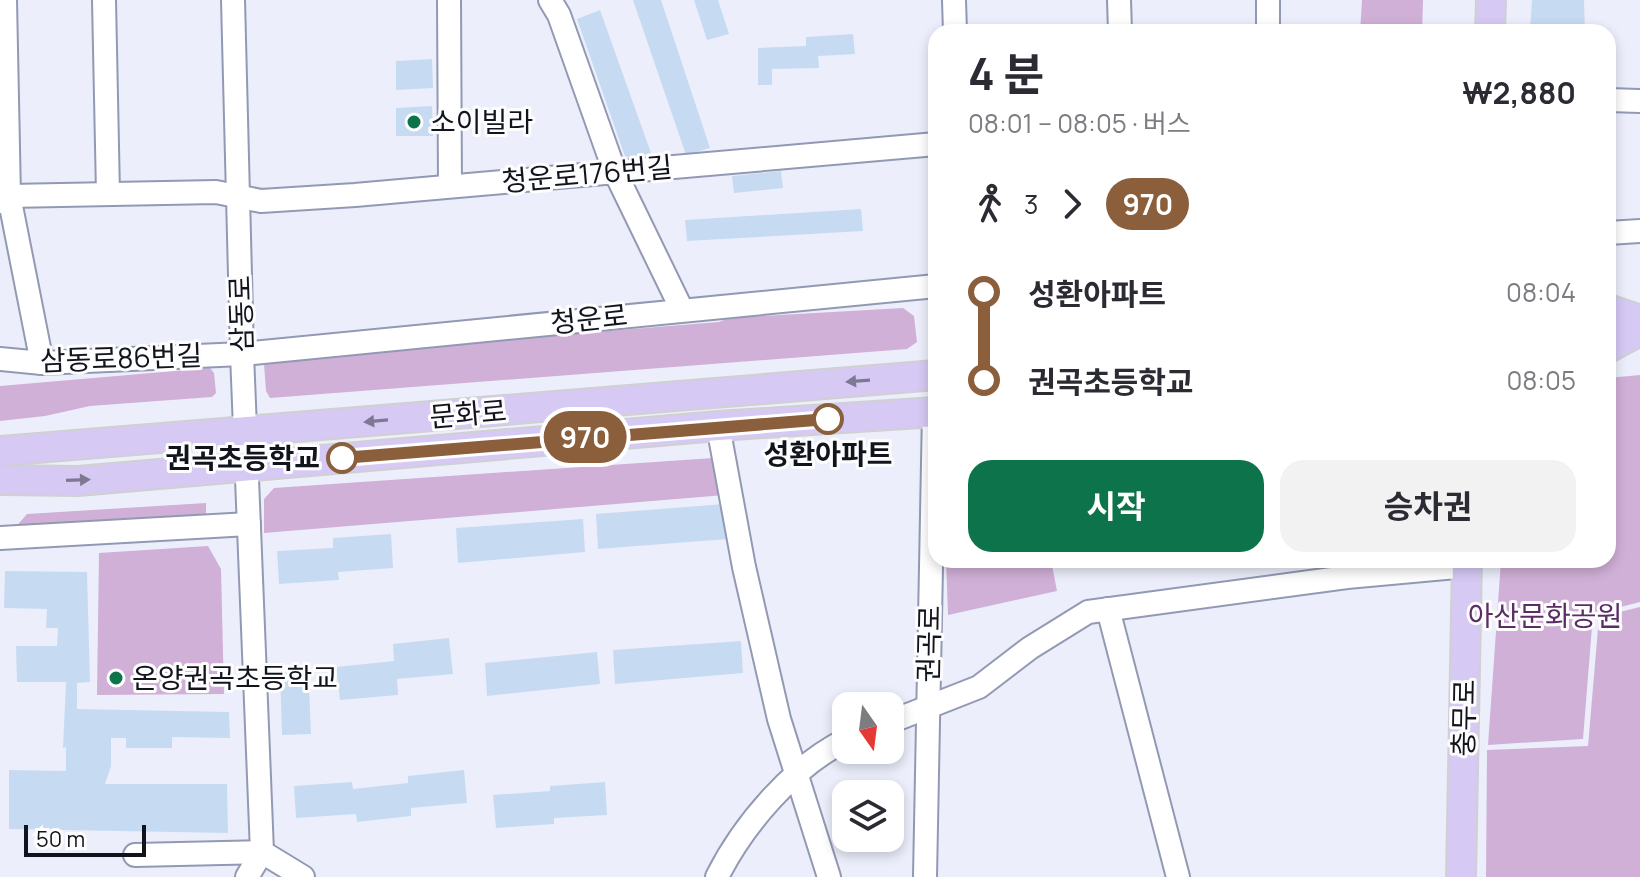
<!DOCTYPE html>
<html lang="ko">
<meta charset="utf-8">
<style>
:root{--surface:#fff;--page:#f2f2f3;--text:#2b2b33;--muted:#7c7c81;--accent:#0c734a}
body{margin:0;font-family:Manrope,"Noto Sans KR",sans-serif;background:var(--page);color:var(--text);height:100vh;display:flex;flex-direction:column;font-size:30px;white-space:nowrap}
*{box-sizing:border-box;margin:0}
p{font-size:26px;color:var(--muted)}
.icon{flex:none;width:44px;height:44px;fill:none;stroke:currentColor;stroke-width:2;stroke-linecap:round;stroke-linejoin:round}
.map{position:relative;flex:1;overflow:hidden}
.details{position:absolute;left:928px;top:24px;width:688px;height:544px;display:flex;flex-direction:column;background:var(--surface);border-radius:24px;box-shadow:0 4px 12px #0003}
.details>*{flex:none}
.badge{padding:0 16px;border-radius:26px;font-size:28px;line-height:52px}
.needle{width:52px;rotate:166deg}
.controls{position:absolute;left:832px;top:692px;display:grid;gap:16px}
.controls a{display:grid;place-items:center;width:72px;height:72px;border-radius:16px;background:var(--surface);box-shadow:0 4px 12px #0003;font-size:40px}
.scale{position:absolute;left:24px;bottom:20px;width:122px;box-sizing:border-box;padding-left:8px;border:4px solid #12141d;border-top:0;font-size:22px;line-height:28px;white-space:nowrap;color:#12141d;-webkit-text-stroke:6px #fdfdfd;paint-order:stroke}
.map>.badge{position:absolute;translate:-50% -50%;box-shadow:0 0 0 4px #fff}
.legs{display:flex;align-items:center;gap:12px;height:88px;padding:0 40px;font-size:26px}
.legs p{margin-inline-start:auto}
.headline{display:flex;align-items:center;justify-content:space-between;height:136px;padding:0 40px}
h1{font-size:44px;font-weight:700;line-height:60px}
.primary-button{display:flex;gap:16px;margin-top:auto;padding:16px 40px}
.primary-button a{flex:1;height:92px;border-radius:24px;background:var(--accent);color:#fff;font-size:32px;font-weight:700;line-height:92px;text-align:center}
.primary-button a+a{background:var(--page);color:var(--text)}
ul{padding:0 40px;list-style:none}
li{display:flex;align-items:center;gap:28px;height:88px;font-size:30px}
li i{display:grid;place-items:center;width:12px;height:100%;margin:0 10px;background:currentColor}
li i::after{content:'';width:20px;height:20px;margin:-10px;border:6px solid;border-radius:50%;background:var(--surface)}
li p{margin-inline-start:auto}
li:first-child i{background:linear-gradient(#0000 50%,currentColor 0)}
li:last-child i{background:linear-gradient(currentColor 50%,#0000 0)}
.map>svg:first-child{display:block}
</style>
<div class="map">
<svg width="1640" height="877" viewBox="0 0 1640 877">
<rect width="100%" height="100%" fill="#eceffb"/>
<!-- green -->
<g fill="#d0b0d7">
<polygon points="1362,0 1423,0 1422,32 1360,32"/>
<polygon points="903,308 914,316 917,342 907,349 270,398 266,391 264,364 269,358 719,322 729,318"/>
<polygon points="210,368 214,373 216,393 212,397 90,406 45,416 0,421 0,386"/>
<polygon points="1640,375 1640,602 1593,614 1583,739 1488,745 1501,560 1608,560 1608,378"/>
<polygon points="713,458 725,495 264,533 264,499 274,488"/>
<polygon points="206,503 206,518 14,529 27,514"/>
<polygon points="208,546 221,569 224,694 97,695 99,553"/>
<polygon points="946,560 1051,560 1057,591 948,615"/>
<polygon points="1640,607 1640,877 1486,877 1487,750 1588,746 1599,617"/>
</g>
<!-- building -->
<g fill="#c6dbf2">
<polygon points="633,0 661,0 710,148 686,155"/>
<polygon points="694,0 718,0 729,34 707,40"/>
<polygon points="1532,0 1584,0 1585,32 1530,32"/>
<polygon points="600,10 651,153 627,162 577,19"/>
<polygon points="853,34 855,54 818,56 819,68 772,69 772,85 758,85 758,48 806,46 806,37"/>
<polygon points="432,59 433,88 396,90 396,61"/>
<polygon points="432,106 433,136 396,136 396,108"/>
<polygon points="781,171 783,188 734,193 732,176"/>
<polygon points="861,209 863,231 687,241 685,220"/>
<polygon points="724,504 728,539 598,549 596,514"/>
<polygon points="583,519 585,552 458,563 456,528"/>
<polygon points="391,534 393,568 338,572 339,580 279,584 277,551 333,548 333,538"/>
<polygon points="5,571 87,572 90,682 77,683 77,709 229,712 230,738 172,737 172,748 126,748 126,738 111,738 111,766 105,784 227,784 228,833 9,829 9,770 66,771 66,747 63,748 66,682 17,682 16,646 57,646 58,628 46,628 47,609 4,608"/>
<polygon points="449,638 453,674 397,679 398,695 340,700 336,667 394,661 393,644"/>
<polygon points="741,641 743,673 615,684 613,650"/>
<polygon points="597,652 600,684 487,696 485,663"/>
<polygon points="308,665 311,734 282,735 280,672 294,671 294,666"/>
<polygon points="464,770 467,803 411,808 411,816 357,822 356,814 296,818 294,786 352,782 353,789 408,783 408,776"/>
<polygon points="605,782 607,815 554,818 554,824 496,828 493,795 550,791 550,786"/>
</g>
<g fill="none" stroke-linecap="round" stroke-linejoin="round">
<defs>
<g id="minor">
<polyline points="5,0 9,196 42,363"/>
<polyline points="104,0 108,194"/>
<polyline points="233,0 242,354 262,852 247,877"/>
<polyline points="449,0 450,186"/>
<polyline points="550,0 559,15 614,170 682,310"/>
<polyline points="954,0 955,32"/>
<polyline points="1119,0 1120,32"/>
<polyline points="1268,32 1268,0"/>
<polyline points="1608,100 1640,101"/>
<polyline points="0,202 9,196 216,192 261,201 355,195 936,144"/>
<polyline points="1608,233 1640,231"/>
<polyline points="0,359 42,363 242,354 936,286"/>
<polyline points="718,426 744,567 779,719 829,877"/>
<polyline points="0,538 249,524"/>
<polyline points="1108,609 1178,877"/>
<polyline points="890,722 979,687 1030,648 1088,612 1347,577 1467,566"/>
<polyline points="262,852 303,877"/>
<polyline points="135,855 262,852"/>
<path d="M717,877C743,825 793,766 846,740"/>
<polyline points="925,877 934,412"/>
</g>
<g id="major">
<polyline points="1490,32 1491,0"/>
<polyline points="1608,309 1640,320"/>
<polyline points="1608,348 1640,331"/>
<polyline points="0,451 936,375"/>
<polyline points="0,480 78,481 718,426 936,412"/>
<polyline points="1461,877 1467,560"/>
</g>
</defs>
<!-- minor casing -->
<use href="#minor" stroke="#9299b3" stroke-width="26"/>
<!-- major casing -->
<use href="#major" stroke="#d0d0d2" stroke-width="32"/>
<!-- minor -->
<use href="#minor" stroke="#fff" stroke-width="22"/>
<!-- major -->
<use href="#major" stroke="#d6caf4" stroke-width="28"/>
</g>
<!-- one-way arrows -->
<defs><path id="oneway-solid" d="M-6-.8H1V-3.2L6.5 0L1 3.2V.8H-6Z" transform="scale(2)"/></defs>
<g fill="#7e7893">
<use href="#oneway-solid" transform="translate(858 381) rotate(176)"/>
<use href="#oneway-solid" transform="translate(376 421) rotate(175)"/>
<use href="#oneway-solid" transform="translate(78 480) rotate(-2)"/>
</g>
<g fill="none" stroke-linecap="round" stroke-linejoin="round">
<defs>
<polyline id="line-1" points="342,458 828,419"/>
</defs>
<!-- line-1 casing -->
<use href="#line-1" stroke="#fff" stroke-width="18"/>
<!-- line-1 -->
<use href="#line-1" stroke="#8b5e3c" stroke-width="12"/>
</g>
<!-- markers -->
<g fill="#0c734a" stroke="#fdfdfd" stroke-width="3">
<circle cx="414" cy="122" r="8"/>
<circle cx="116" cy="678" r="8"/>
</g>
<g fill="#fff" stroke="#8b5e3c" stroke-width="4">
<circle cx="828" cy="419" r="14"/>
<circle cx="342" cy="458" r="14"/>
</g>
<g text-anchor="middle" stroke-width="6" stroke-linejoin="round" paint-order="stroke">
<!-- poi labels -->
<g font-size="28" fill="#12141d" stroke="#fdfdfd" text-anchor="start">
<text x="430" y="132">소이빌라</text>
<text x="132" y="688">온양권곡초등학교</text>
</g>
<!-- street labels -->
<g font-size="28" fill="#12141d" stroke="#fdfdfd">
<text transform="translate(587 174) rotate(-5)" y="10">청운로176번길</text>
<text transform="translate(241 314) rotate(-92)" y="10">삼동로</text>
<text transform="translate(589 319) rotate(-6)" y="10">청운로</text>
<text transform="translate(121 358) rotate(-2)" y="10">삼동로86번길</text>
<text transform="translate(468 414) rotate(-5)" y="10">문화로</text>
<text transform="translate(929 644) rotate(-89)" y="10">권곡로</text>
<text transform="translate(1464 718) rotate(-89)" y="10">충무로</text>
</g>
<!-- stop labels -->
<g font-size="28" font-weight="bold" fill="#12141d" stroke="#fdfdfd">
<text x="828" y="464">성환아파트</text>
<text x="320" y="468" text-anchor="end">권곡초등학교</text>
</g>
<!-- park labels -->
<g font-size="28" fill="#5b2d65" stroke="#fdfdfd">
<text x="1545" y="626">아산문화공원</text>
</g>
</g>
</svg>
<div class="controls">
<a><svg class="needle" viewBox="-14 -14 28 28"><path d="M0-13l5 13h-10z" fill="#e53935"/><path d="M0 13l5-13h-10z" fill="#7c7c81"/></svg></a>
<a><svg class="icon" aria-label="layers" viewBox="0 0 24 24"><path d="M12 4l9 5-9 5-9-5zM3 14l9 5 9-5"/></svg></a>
</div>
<div class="scale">50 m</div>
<b class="badge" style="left:585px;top:437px;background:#8b5e3c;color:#fff">970</b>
<section class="details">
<div class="headline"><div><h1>4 분</h1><p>08:01 – 08:05 · 버스</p></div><b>₩2,880</b></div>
<div class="legs"><svg class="icon" aria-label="walk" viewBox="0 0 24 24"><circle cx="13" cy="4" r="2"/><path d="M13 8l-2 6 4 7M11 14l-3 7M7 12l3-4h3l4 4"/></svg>3<svg class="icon" aria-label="forward" viewBox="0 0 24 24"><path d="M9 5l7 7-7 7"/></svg><b class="badge" style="background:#8b5e3c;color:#fff">970</b></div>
<ul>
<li><i style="color:#8b5e3c"></i><b>성환아파트</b><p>08:04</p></li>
<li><i style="color:#8b5e3c"></i><b>권곡초등학교</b><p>08:05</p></li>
</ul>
<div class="primary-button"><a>시작</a><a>승차권</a></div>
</section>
</div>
